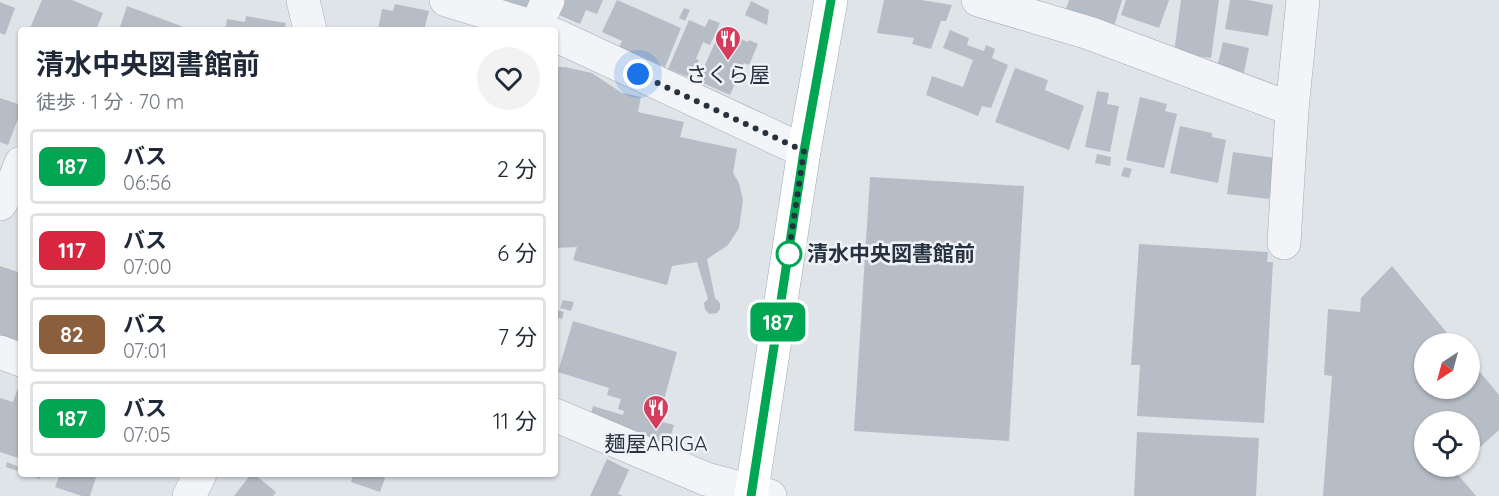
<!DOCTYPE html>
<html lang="ja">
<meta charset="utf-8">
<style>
:root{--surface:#fff;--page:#f2f2f3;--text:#1f2937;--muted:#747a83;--line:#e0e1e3}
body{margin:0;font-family:Quicksand,"Noto Sans JP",sans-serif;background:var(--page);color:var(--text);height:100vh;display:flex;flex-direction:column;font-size:22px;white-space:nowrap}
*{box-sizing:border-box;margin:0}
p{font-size:20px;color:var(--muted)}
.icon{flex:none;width:33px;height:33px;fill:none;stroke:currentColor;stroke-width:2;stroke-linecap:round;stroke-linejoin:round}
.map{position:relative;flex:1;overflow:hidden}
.sheet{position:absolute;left:18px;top:27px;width:540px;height:450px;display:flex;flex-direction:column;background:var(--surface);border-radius:6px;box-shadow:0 2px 4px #0004}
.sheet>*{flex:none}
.badge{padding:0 12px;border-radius:9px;font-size:21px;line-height:39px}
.needle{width:39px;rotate:216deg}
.buttons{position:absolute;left:1414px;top:333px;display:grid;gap:12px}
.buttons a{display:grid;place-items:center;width:66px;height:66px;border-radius:50%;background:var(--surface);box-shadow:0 2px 4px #0004;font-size:30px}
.you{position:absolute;width:30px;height:30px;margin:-15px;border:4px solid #fff;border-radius:50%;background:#1a73e8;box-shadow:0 0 0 9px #1a73e833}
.map>.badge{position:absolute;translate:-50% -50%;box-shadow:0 0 0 3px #fff}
.round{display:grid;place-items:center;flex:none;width:63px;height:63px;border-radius:32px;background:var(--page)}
.overview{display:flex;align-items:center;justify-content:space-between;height:102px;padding:0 18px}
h1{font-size:28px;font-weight:700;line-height:45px}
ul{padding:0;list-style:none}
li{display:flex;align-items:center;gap:18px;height:75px;margin:0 12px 9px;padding:0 6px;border:3px solid var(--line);border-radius:6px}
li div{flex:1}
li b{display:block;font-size:22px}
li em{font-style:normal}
li .badge{min-width:66px;font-weight:700;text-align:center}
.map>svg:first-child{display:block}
</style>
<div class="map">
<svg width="1499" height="496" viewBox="0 0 1499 496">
<rect width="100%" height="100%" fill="#dfe4e9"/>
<!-- building -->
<g fill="#b6bdc6">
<polygon points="42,0 72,0 103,13 96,30 35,30 30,28"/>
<polygon points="500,0 539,0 532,14"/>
<polygon points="565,0 603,0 597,14 586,10 580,24 559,15"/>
<polygon points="617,0 681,28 665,67 619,47 622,41 602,32"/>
<polygon points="884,0 921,0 952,5 946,21 941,21 931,49 912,44 914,38 877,33"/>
<polygon points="1069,0 1122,0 1113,30 1064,14"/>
<polygon points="1126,0 1169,0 1159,28 1121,15"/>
<polygon points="1181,0 1219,0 1211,58 1174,53"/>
<polygon points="1230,0 1248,0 1273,5 1268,36 1225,29"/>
<polygon points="751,1 769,10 767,25 745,15"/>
<polygon points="0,2 15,8 5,35 0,33"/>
<polygon points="395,4 429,11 424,30 378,30 382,9 393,11"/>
<polygon points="127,6 192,30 119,30"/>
<polygon points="684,8 690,10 685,21 679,18"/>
<polygon points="246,16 286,23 285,30 225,30 227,19 245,22"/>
<polygon points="709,19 720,23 710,45 703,42 696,59 699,60 691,78 668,69 689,20 705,27"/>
<polygon points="950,30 969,38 967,45 984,51 986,45 995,49 992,58 1008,65 991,108 982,106 978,116 926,95 932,76 963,87 973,60 943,48"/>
<polygon points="720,31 748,42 749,40 758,44 749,65 744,63 730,95 698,81"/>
<polygon points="1223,42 1249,48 1243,78 1216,72"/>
<polygon points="555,67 565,67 592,73 622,93 641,97 638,112 684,122 680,137 737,149 733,173 739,183 743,200 739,228 728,245 707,259 715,298 720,303 720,309 717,313 709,314 705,309 704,303 708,299 697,262 672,266 667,285 573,260 577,247 555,248"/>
<polygon points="1015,68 1048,80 1045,90 1084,106 1069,150 995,122"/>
<polygon points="1097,91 1109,93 1107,104 1119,106 1110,152 1085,147"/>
<polygon points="1140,97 1167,104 1165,111 1177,114 1164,168 1126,160"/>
<polygon points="0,98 21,105 21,111 8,145 0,142"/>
<polygon points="1180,126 1212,133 1212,137 1226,140 1218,183 1170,173"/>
<polygon points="1233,152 1276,158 1269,199 1227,194"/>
<polygon points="1097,154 1111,157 1110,166 1095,163"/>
<polygon points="1124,167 1132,169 1129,178 1121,176"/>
<polygon points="870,177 1024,186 1009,441 854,431"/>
<polygon points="1139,244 1268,252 1267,262 1273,262 1264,423 1137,416 1140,365 1131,365"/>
<polygon points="0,266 21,273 21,343 0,336"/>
<polygon points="1392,266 1456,344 1425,344 1425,388 1470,388 1470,360 1499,395 1499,430 1470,456 1470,422 1425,422 1425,466 1458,466 1454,470 1476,496 1323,496 1332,376 1324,375 1328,309 1360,312 1361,298"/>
<polygon points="563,300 574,302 571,311 560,308"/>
<polygon points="557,310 564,312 562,319 555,317"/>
<polygon points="573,321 677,352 662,407 654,405 649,418 674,425 667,448 590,417 593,406 623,415 624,411 618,409 621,399 607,395 609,388 558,372"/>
<polygon points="21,380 21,459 0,452 0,398 13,402"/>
<polygon points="1137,432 1259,438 1256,496 1134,496"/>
<polygon points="607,459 629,470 618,494 623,496 590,496"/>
<polygon points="7,462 21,468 21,472 6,467"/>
<polygon points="26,474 38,474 41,475 40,479"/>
<polygon points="60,474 97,474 90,496 82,496 55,487"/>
<polygon points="251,474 254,474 276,492 273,496 234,496"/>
<polygon points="353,474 381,474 380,476 385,478 380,492 351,482"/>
</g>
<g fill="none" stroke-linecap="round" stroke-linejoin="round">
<defs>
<g id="minor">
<polyline points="303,0 310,30"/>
<polyline points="446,0 544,30"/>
<polyline points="978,0 1089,33 1292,109"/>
<polyline points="536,26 548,0"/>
<polyline points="555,35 804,151"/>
<polyline points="0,204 13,184 21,163"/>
<polyline points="1284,243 1292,109 1303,0"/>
<polyline points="0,352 21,360"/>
<polyline points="555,415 706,479 770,496"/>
<polyline points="189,496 200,474"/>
</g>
<polyline id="major" points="751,496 804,151 831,0"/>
</defs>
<!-- minor casing -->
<use href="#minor" stroke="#a4abb3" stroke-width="34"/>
<!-- major casing -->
<use href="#major" stroke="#9ea9b6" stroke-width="34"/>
<!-- minor -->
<use href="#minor" stroke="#f2f4f7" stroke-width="33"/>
<!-- major -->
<use href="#major" stroke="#fff" stroke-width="33"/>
</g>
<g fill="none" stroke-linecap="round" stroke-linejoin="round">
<defs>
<polyline id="line" points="751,496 804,151 831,0"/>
</defs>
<!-- line casing -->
<use href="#line" stroke="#fff" stroke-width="14"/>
<!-- line -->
<use href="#line" stroke="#00a651" stroke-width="9"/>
<!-- walk -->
<polyline stroke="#273241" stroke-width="6" stroke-dasharray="0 10.8" points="638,74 804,151 787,264 789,254"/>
</g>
<!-- icons -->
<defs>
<symbol id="restaurant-pin" viewBox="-11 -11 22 30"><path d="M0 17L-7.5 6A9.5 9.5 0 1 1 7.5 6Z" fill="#d53d5d" stroke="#eff2f7"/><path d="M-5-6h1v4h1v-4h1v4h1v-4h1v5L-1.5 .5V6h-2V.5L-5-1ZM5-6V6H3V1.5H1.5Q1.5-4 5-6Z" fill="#fff"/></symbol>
</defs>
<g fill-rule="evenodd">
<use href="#restaurant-pin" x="713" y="24" width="30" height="40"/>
<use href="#restaurant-pin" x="641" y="393" width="30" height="40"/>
</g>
<!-- markers -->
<circle fill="#fff" stroke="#00a651" stroke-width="3" cx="789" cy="254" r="12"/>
<g text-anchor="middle" stroke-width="5" stroke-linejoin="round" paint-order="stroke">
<!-- poi labels -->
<g font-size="21" fill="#273241" stroke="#eff2f7">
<text x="728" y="82">さくら屋</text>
<text x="656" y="451">麺屋ARIGA</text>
</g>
<!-- stop labels -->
<g font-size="21" font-weight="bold" fill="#273241" stroke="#eff2f7" text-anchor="start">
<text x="807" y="261">清水中央図書館前</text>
</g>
</g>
</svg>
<div class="buttons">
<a><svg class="needle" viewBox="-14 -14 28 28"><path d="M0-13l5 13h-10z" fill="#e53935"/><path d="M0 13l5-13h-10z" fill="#747a83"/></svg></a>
<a><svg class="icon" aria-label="locate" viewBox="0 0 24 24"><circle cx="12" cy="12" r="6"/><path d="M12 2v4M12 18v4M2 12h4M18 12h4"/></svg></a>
</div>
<div class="you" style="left:638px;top:74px"></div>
<b class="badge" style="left:778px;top:322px;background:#00a651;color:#fff">187</b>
<section class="sheet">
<div class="overview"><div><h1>清水中央図書館前</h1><p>徒歩 · 1 分 · 70 m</p></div><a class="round"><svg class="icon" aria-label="heart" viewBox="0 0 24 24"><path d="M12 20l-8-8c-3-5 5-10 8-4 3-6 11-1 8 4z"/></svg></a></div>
<ul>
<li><span class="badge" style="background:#00a651;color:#fff">187</span><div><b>バス</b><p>06:56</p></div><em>2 分</em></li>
<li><span class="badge" style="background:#d7263d;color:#fff">117</span><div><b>バス</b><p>07:00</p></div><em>6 分</em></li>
<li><span class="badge" style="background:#8b5e3c;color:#fff">82</span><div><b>バス</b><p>07:01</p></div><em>7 分</em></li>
<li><span class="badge" style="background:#00a651;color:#fff">187</span><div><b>バス</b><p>07:05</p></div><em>11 分</em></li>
</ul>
</section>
</div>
